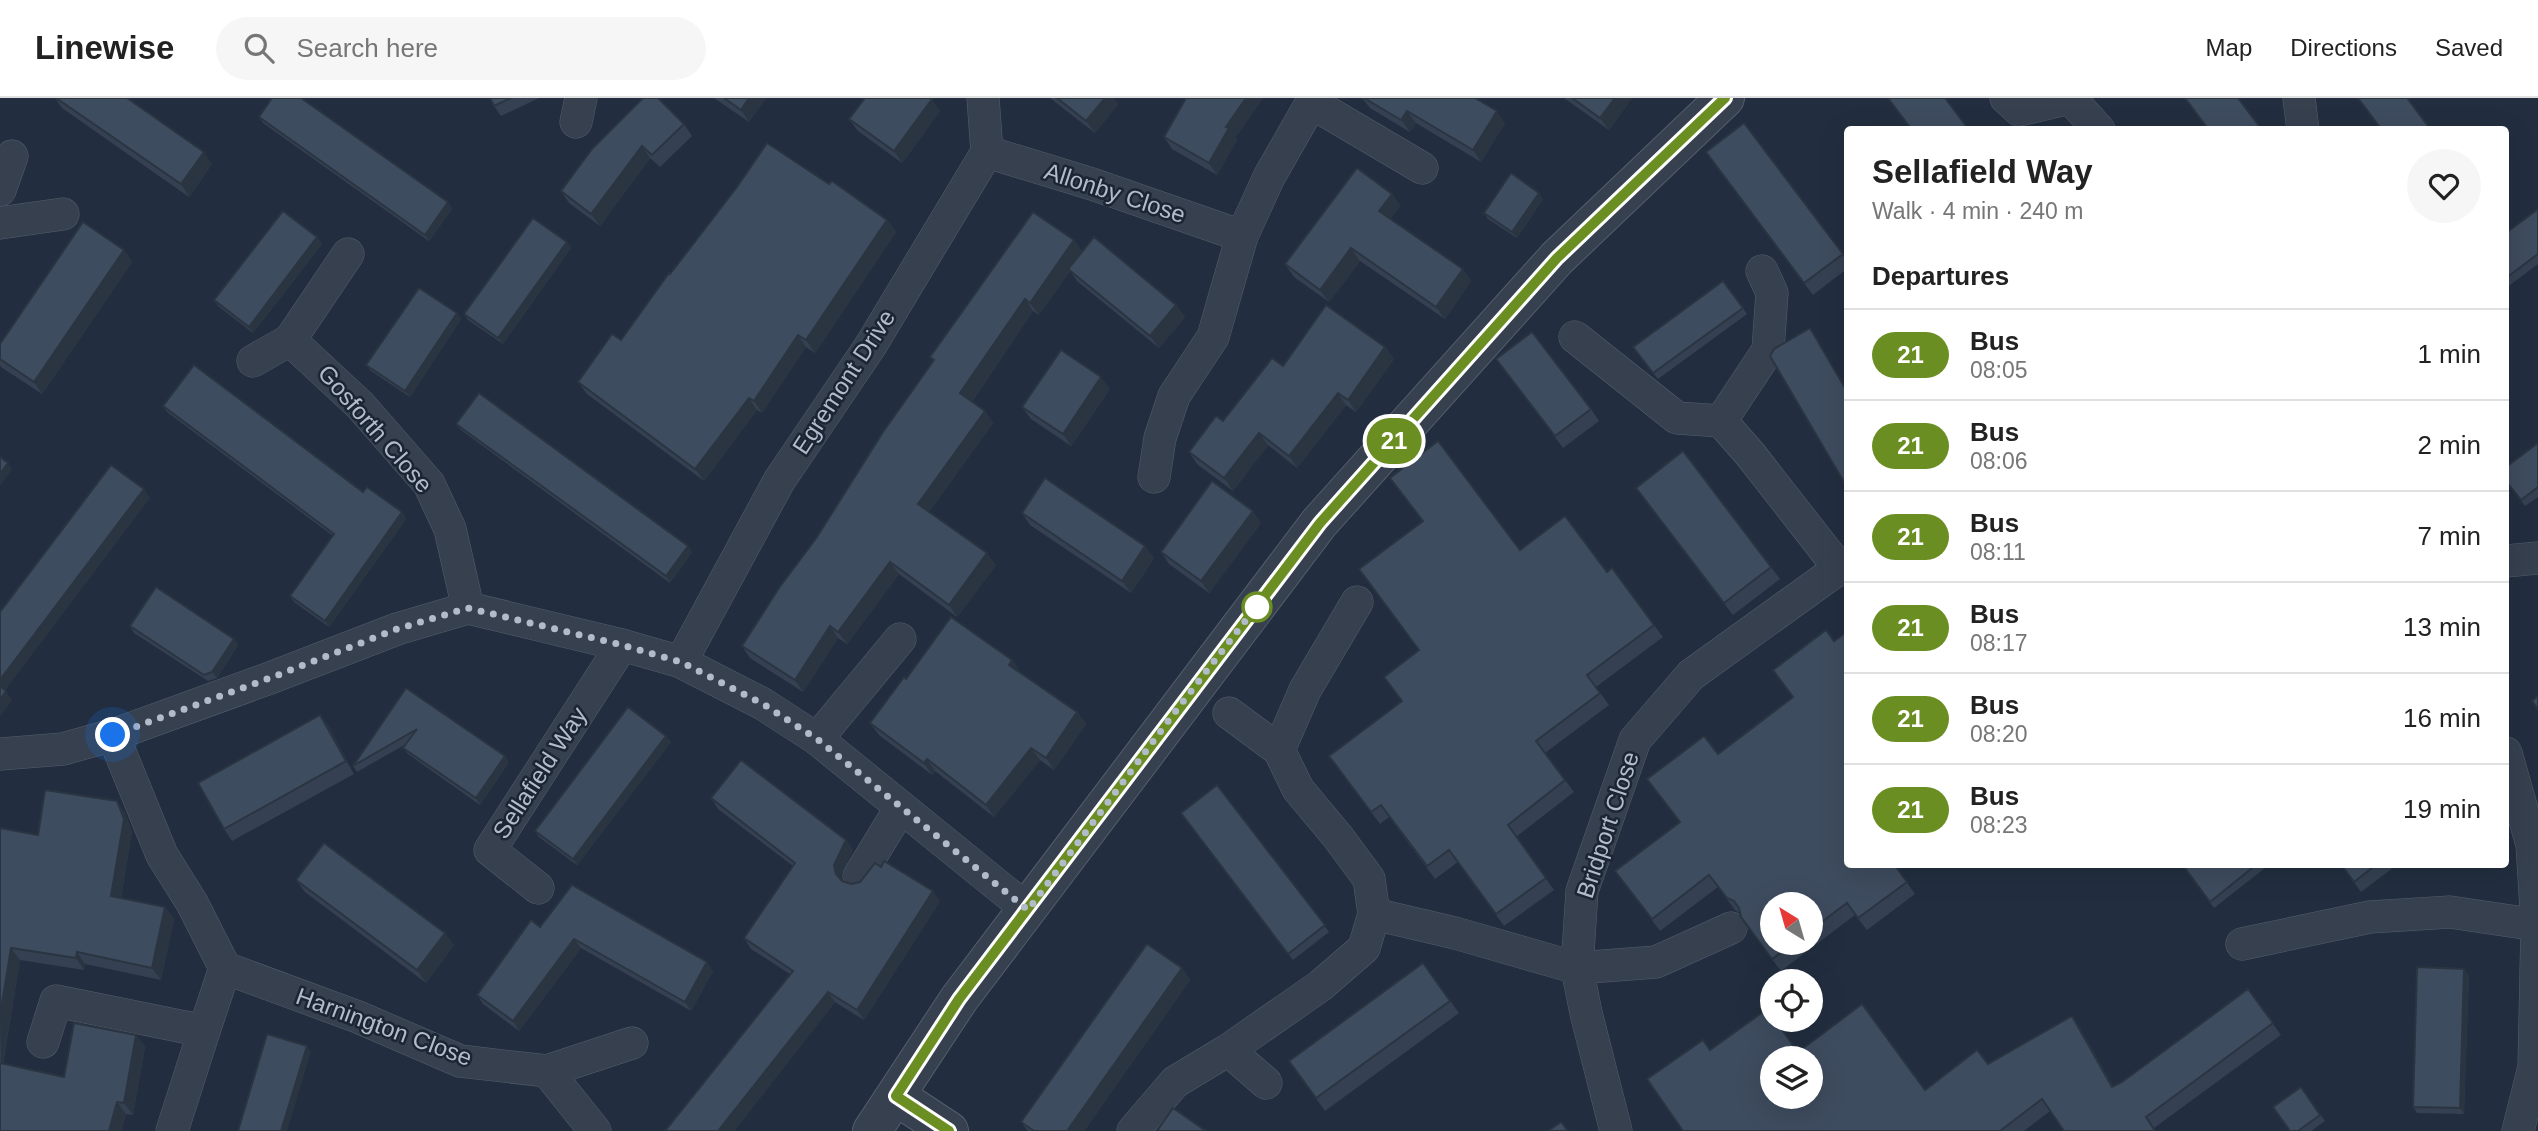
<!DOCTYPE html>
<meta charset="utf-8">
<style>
:root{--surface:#fff;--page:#f6f6f6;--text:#222;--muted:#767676;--line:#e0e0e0}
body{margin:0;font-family:Arial,sans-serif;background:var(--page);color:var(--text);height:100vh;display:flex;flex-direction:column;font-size:26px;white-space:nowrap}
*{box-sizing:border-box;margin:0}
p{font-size:23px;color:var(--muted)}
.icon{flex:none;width:38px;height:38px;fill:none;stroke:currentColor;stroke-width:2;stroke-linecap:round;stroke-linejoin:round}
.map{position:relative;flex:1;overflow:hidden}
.details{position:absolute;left:1844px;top:28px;width:665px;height:742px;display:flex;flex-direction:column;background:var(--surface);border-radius:7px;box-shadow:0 7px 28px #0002}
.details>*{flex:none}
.badge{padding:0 14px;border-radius:23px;font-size:24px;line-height:46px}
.needle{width:46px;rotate:323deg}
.controls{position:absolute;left:1760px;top:794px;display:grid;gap:14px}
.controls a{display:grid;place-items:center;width:63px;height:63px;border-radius:50%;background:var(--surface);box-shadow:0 7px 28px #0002;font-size:35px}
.you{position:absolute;width:35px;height:35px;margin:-18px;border:5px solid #fff;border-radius:50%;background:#1a73e8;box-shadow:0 0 0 10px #1a73e833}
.map>.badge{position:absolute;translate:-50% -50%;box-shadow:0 0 0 4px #fff}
h2{padding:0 28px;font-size:26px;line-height:63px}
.round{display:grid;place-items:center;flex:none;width:74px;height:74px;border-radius:37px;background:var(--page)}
.head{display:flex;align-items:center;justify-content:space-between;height:119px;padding:0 28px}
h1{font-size:33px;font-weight:600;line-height:52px}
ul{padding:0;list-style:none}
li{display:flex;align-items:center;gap:21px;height:91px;padding:0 28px;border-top:2px solid var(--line)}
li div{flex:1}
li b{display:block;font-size:26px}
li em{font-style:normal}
li .badge{min-width:77px;font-weight:700;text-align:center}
header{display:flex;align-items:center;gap:42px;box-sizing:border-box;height:98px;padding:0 35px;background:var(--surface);border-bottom:2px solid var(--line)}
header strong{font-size:33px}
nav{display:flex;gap:38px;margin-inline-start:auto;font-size:24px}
.search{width:490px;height:63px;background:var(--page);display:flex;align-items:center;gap:18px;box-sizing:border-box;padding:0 24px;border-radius:38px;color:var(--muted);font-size:26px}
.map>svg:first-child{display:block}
</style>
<header>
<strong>Linewise</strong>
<div class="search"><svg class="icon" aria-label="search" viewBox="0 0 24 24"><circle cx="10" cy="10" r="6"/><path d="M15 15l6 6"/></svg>Search here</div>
<nav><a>Map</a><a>Directions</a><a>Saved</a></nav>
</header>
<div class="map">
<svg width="2538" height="1033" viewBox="0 0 2538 1033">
<rect width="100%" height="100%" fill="#222e3f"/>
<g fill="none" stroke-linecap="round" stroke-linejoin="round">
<defs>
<g id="minor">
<polyline points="2006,0 2019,12 2070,0"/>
<polyline points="2070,0 2099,32"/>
<polyline points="2299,0 2303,32"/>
<polyline points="1312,5 1422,70"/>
<polyline points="576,24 581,0"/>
<polyline points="987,54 1092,86 1242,138 1269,79 1314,0"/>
<polyline points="0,92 12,58"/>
<polyline points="0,125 63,116"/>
<polyline points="348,156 290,242 360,307 429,386 450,431 468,510"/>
<polyline points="1762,173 1772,195 1768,252 1721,323 1750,356 1839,470"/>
<polyline points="1575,239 1677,320 1721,323"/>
<polyline points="253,263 290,242"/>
<polyline points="1154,379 1160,340 1174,298 1213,239 1242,138"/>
<polyline points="2506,463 2538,460"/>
<polyline points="681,564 779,383 871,247 987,54 983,0"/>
<polyline points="113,637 162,757 192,805 225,870 358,919 460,963 547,973 595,1033"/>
<polyline points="817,641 900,541"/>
<polyline points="1279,652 1305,592 1357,504"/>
<polyline points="2506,655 2532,747 2537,827 2534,969 2518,1033"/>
<polyline points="0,656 63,651 113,637 270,580 397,531 468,510 622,547 681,564 763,606 817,641 1028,812"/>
<polyline points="859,778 901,709"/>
<polyline points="538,790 490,752 622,547"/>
<polyline points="1374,816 1455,835 1577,870 1656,864 1731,830"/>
<polyline points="2242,846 2370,819 2450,814 2537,827"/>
<polyline points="43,944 56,903 204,933 225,870"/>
<polyline points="1228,952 1266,985"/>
<polyline points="547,973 632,945"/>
<polyline points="172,1033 204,933"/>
<polyline points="1133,1033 1175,984 1228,952 1320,888 1364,850 1374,816 1369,781 1338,739 1298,691 1279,652 1229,615"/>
<polyline points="1616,1033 1586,915 1577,870 1582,793 1635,642 1691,577 1848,464"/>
</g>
<g id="tertiary">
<polyline points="896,998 949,1033"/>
<polyline points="872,1033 959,901 1319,425 1557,160 1725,0"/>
</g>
</defs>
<!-- minor casing -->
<use href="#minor" stroke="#545e6d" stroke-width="33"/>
<!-- tertiary casing -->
<use href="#tertiary" stroke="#545e6d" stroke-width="40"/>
<!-- minor -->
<use href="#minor" stroke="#36404f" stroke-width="32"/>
<!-- tertiary -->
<use href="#tertiary" stroke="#36404f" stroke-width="38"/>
</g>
<!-- wall -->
<g fill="#354152" fill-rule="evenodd">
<polygon points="55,0 127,0 212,66 189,99 62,10"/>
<polygon points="490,0 539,0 501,18 494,8"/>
<polygon points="714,0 766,0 749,24"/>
<polygon points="1050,0 1114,0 1118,6 1095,35"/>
<polygon points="1186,0 1263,0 1235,40 1237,42 1217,77 1172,51 1164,39"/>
<polygon points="1362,0 1475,0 1505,25 1481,64 1416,25 1410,34 1370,10"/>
<polygon points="1564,0 1632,0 1609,32"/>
<polygon points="940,13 902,65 858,33 849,21"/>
<polygon points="259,19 448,104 452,111 429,143 263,25"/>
<polygon points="1744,25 1848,164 1848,170 1813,197 1714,66"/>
<polygon points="684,26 692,38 660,69 650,60 600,128 569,105 561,93"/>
<polygon points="829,86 887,122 896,134 815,255 806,249 762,315 757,312 704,383 587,296 578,284 621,242 670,176"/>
<polygon points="1392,96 1400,108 1390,121 1463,171 1471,183 1445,221 1360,163 1329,204 1294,179 1285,166"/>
<polygon points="1543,101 1517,140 1488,121 1484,115"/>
<polygon points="2538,111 2538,166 2506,190 2506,135"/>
<polygon points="317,139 322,146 253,235 218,208 214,202"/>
<polygon points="1074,142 1082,154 1176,207 1185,219 1159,250 1077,183 1070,173 1039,217 1033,213 972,304 985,313 993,325 929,414 996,467 957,519 899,476 847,546 838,540 803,594 750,560 742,548 817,439 933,263 930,259"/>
<polygon points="567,144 571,150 503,246 468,222 464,216"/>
<polygon points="124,152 132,164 42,296 1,269 0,267 0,246"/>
<polygon points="1723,183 1747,216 1658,281 1637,255"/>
<polygon points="457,215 461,221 410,299 371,273 366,267"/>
<polygon points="1385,249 1394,261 1356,314 1346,307 1297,370 1268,347 1233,393 1197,366 1189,354 1283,268"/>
<polygon points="1505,273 1591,311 1599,323 1563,350"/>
<polygon points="1110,291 1071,348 1031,321 1022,309"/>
<polygon points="163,308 363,394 402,414 406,421 329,529 294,504 290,498 333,438 167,314"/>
<polygon points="456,326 692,454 670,485 461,332"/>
<polygon points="2538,345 2538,399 2525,408 2506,383"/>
<polygon points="1390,380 1520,452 1607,474 1654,527 1663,539 1596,589 1609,607 1545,655 1574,694 1516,739 1554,792 1504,828 1458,764 1435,781 1389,719 1380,726 1338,670 1402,603 1419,552 1422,423"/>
<polygon points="1636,390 1771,469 1780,481 1733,517"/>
<polygon points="1022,415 1145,448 1154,460 1131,495 1030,427"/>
<polygon points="1261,425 1209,495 1169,466 1161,454"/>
<polygon points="130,528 234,541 238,547 217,580 208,583 134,535"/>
<path d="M1826,532L1848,766H1894L1915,796L1867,832L1855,817L1781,873L1749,831L1740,815L1735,812L1718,789L1660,833L1615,773L1679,724L1718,656L1793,600ZM1811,807V845H1773Z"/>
<polygon points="1021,575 1077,614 1086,626 1054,672 1040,662 994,719 935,673 932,677 879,637 870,625 906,581"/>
<polygon points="406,590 509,664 480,707 408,656 403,650 406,646 357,674 353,668"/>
<polygon points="320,617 329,629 354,676 232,743 224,731"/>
<polygon points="666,638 671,644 577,767 539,739 535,733"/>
<polygon points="1217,687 1329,834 1293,862 1181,715"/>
<polygon points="711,700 846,742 853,752 841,777 842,783 851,786 860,784 881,769 940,803 864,922 835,904 734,1033 665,1033 790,876 751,851 744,840 793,768 718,711"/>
<polygon points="125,715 132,733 121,800 165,809 174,821 161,882 85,866 84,872 20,862 3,966 64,979 136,937 145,949 133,1017 126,1016 121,1033 0,1033 0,730 38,737"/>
<polygon points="2181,766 2270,766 2214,810"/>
<polygon points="2341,766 2398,766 2361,794"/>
<polygon points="296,782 454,847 426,885 305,794"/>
<polygon points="540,829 713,873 691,913 581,850 519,933 483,906 477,897"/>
<polygon points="1423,865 1459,915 1325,1013 1289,963"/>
<polygon points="1182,870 1190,882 1084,1033 1028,1033 1021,1024"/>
<polygon points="2469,877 2464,1016 2417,1015 2413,1009"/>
<polygon points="2248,891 2281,937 2154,1030 2050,1013 2024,1033 1683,1033 1710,952 1798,954 1925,992 1988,966 2072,918 2080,930 2113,988 2122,984"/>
<polygon points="2301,989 2325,1023 2311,1033 2290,1033"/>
</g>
<!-- shaded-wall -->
<g fill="#2b3542">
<polygon points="749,0 766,0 749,24 741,12"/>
<polygon points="1105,0 1114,0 1118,6 1095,35 1086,23"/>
<polygon points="1246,0 1263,0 1235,40 1237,42 1217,77 1209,65 1226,29"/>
<polygon points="1615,0 1632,0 1609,32 1600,20"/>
<polygon points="932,1 940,13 902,65 894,53"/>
<polygon points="1407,13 1416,25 1410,34 1401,22"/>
<polygon points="1497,13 1505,25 1481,64 1473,52"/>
<polygon points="642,48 650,60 600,128 591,116"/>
<polygon points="204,54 212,66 189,99 181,86"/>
<polygon points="1539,95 1543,101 1517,140 1512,134"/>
<polygon points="1392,96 1400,108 1387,125 1379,113"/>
<polygon points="448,104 452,111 429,143 425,137"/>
<polygon points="887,122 896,134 815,255 806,242"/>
<polygon points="317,139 322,146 253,235 249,229"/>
<polygon points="1074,142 1083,154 1039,217 1030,205"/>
<polygon points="567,144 571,150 503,246 498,240"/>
<polygon points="1351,150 1360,163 1329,204 1320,192"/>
<polygon points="124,152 132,164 42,296 34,284"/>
<polygon points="1463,171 1471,183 1445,221 1436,209"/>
<polygon points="1025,201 1033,213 969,308 960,295"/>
<polygon points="1176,207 1185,219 1159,250 1150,238"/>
<polygon points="457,215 461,221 410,299 405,293"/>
<polygon points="1810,230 1818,242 1848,293 1848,295"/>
<polygon points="798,237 806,249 762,315 754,303"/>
<polygon points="1385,249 1394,261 1356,314 1348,302"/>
<polygon points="1101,279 1110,291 1071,348 1063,336"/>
<polygon points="1338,295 1346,307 1297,370 1289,358"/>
<polygon points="749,300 757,312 704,383 695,371"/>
<polygon points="985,313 993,325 926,418 918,406"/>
<polygon points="1259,335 1268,347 1233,393 1224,380"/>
<polygon points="8,365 12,371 0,388 0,376"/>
<polygon points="144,391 150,400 3,595 0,591 0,582"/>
<polygon points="1253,413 1261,425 1209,495 1201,483"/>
<polygon points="402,414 406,421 329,529 325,523"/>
<polygon points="688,448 692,454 670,485 666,478"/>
<polygon points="1145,448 1154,460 1131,495 1122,483"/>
<polygon points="987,455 996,467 957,519 949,507"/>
<polygon points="890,464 899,476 847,546 838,534"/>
<polygon points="830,528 838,540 803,594 795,582"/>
<polygon points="234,541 238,547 217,580 212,574"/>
<polygon points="1012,562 1021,574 1009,567"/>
<polygon points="6,593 12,602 0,619 0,602"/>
<polygon points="1077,614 1086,626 1054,672 1046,660"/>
<polygon points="320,617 329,629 354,676 346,663"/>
<polygon points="666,638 671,644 577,767 573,761"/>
<polygon points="1031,650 1040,662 994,719 986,707"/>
<polygon points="505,658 509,664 480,707 476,700"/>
<polygon points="927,661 935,673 932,677 924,665"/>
<polygon points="117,703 125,715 132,733 119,810 111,798"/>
<polygon points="846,742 853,752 841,777 843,786 836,776 834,767"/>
<polygon points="933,793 940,803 864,922 857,912"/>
<polygon points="165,809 174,821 161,882 152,870"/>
<polygon points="445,835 454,847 426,885 417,872"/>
<polygon points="574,841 581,850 519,933 513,923"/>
<polygon points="11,850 20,862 1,976 0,918"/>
<polygon points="77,854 85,866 84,872 76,860"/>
<polygon points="707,864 713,873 691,913 685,904"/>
<polygon points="1182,870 1190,882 1084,1033 1067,1033"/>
<polygon points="2464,871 2469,877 2464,1016 2460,1010"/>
<polygon points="828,894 835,904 734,1033 718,1033"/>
<polygon points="2072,918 2080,930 2120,1000 2112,989"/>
<polygon points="136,937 145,949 133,1017 124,1005"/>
<polygon points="307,948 311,954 287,1033 281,1033"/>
<polygon points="117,1004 126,1016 121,1033 109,1033"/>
</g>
<!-- building -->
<g fill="#3e4c5f" stroke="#2b3542" stroke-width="2" fill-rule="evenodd">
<polygon points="56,0 127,0 204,54 181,86"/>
<polygon points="272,0 301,0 448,104 425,137 259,19"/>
<polygon points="490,0 511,0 494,8"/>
<polygon points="643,0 658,0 684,26 652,57 642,48 591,116 561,93 592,51"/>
<polygon points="724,0 749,0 741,12"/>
<polygon points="865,0 930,0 932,1 894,53 849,21"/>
<polygon points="1057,0 1105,0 1086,23"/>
<polygon points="1186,0 1246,0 1226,29 1229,30 1209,65 1164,39"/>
<polygon points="1364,0 1475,0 1497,13 1473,52 1407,13 1401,22"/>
<polygon points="1572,0 1615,0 1600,20"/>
<polygon points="1888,0 1945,0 1969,32 1912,32"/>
<polygon points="2185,0 2238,0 2262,32 2209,32"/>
<polygon points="2358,0 2407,0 2431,32 2382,32"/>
<polygon points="1744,25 1843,156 1804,185 1706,54"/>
<polygon points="767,45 829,86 832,83 887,122 806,242 798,237 754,303 749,300 695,371 578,284 612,236 621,242 669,175 670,176 737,89"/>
<polygon points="1357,70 1392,96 1379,113 1463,171 1436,209 1351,150 1320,192 1285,166"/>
<polygon points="1511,75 1539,95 1512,134 1484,115"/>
<polygon points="2538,111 2538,156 2506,180 2506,135"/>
<polygon points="283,113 317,139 249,229 214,202"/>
<polygon points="1033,114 1074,142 1030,205 1025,201 960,295 985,313 918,406 987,455 949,507 890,464 838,534 830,528 795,582 742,548 779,490 817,439 883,334 934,262 930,259"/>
<polygon points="533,120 567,144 498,240 464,216"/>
<polygon points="83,124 124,152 34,284 0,261 0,246"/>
<polygon points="1094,139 1176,207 1150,238 1068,171"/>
<polygon points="1723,183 1743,210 1653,275 1633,249"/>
<polygon points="419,190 457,215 405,293 366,267"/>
<polygon points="1326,207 1385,249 1348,302 1338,295 1289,358 1259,335 1224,380 1189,354 1216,318 1223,323 1272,260 1283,268"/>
<polygon points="1810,230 1848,295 1848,391 1770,258 1774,251"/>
<polygon points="1532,234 1591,311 1555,338 1496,261"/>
<polygon points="1061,252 1101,279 1063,336 1022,309"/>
<polygon points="194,267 363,394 367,389 402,414 325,523 290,498 334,436 163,308"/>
<polygon points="479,295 688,448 666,478 456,326"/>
<polygon points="1438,343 1520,452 1565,418 1607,474 1612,470 1654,527 1587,577 1600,595 1536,643 1565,682 1508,727 1546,780 1496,816 1449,752 1427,768 1381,707 1371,714 1329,658 1402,603 1384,579 1419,552 1359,471 1423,423 1390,380"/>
<polygon points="2538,345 2538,389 2521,402 2506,383 2506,369"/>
<polygon points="1683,353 1771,469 1724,505 1636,390"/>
<polygon points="0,359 8,365 0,376"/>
<polygon points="111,367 144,391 0,582 0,514"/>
<polygon points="1045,380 1145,448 1122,483 1022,415"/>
<polygon points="1212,383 1253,413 1201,483 1161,454"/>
<polygon points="156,489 234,541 212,574 204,577 130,528"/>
<polygon points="951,519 1012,562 1009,567 1077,614 1046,660 1031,650 986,707 927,661 924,665 870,625 904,579 906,581"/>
<polygon points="1826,532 1834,543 1848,533 1848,766 1894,766 1907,784 1858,820 1847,805 1811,832 1811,807 1773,807 1773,845 1794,845 1772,861 1741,819 1739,810 1734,803 1727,800 1709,777 1652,821 1615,773 1680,724 1647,681 1704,638 1718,656 1793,599 1773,572"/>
<polygon points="0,588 6,593 0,602"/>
<polygon points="406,590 505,658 476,700 403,650 417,631 353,668"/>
<polygon points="2538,598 2538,611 2532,603"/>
<polygon points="628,609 666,638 573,761 535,733"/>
<polygon points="320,617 346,663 224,731 198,685"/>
<polygon points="741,662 846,742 834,767 836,776 842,783 851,786 860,784 875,765 881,769 884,763 933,793 857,912 828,894 718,1033 665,1033 793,873 744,840 795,765 711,700"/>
<polygon points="1217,687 1325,827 1288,856 1181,715"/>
<polygon points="45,692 117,703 124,721 111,798 165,809 152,870 77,854 76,860 11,850 0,918 0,730 38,737"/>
<polygon points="324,745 445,835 417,872 296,782"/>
<polygon points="2182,766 2257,766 2210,804"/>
<polygon points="2341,766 2377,766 2354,784"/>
<polygon points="572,787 707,864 685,904 574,841 513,923 477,897 531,822 540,829"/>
<polygon points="1147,846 1182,870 1067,1033 1034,1033 1021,1024"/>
<polygon points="1423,865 1450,903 1316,1000 1289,963"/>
<polygon points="2417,869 2464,871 2460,1010 2413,1009"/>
<path d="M2248,891L2273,925L2146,1019L2155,1033H2064L2042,1001L2000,1033H1683L1647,981L1703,942L1710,952L1767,911L1773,919V922H1775L1798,954L1862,906L1925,992L1977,952L1988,966L2072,918L2112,989L2122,984ZM1773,961H1811V999H1773Z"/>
<polygon points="74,925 136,937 124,1005 117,1004 109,1033 0,1033 0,965 64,979"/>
<polygon points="267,936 307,948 281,1033 238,1033"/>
<polygon points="2301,989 2320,1017 2298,1033 2290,1033 2273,1009"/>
<polygon points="1173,1010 1206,1033 1157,1033"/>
<polygon points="1561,1024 1568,1033 1548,1033"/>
</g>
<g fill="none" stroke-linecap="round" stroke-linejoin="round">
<defs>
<polyline id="line" points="949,1033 896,998 959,901 1320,425 1557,160 1725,0"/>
</defs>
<!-- line casing -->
<use href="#line" stroke="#fff" stroke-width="16"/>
<!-- line -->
<use href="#line" stroke="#6b8e23" stroke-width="10"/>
<!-- walk -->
<polyline stroke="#b2bbca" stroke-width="7" stroke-dasharray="0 12.6" points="113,637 270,580 397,531 468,510 622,547 681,564 763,606 817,641 1028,812 1172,618 1259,505 1257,509"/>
</g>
<!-- markers -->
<circle fill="#fff" stroke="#6b8e23" stroke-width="3.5" cx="1257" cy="509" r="14"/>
<g text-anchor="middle" stroke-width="5" stroke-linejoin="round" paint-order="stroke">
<!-- street labels -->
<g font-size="24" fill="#b2bbca" stroke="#1b2534">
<text transform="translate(1115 95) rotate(18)" y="8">Allonby Close</text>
<text transform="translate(844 284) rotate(-57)" y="8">Egremont Drive</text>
<text transform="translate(375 331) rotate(49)" y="8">Gosforth Close</text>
<text transform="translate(540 675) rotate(-57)" y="8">Sellafield Way</text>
<text transform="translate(1608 727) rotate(-72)" y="8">Bridport Close</text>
<text transform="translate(384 929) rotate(20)" y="8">Harnington Close</text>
</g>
</g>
</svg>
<div class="controls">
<a><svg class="needle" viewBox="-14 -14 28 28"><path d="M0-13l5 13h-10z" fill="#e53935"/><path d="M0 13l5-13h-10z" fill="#767676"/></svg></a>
<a><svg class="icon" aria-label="locate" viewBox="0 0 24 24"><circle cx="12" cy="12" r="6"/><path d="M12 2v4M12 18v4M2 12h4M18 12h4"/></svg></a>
<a><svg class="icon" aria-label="layers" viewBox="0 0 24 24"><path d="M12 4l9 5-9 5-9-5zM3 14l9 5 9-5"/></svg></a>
</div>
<div class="you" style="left:113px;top:637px"></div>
<b class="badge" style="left:1394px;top:343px;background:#6b8e23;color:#fff">21</b>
<section class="details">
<div class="head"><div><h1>Sellafield Way</h1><p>Walk · 4 min · 240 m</p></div><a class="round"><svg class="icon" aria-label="heart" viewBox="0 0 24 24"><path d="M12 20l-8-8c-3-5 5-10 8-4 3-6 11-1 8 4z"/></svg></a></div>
<h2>Departures</h2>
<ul>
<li><span class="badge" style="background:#6b8e23;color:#fff">21</span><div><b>Bus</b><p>08:05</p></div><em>1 min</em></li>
<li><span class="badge" style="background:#6b8e23;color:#fff">21</span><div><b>Bus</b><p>08:06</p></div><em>2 min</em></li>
<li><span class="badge" style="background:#6b8e23;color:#fff">21</span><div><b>Bus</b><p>08:11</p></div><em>7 min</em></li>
<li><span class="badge" style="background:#6b8e23;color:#fff">21</span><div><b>Bus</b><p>08:17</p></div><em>13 min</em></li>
<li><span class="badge" style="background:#6b8e23;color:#fff">21</span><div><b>Bus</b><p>08:20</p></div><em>16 min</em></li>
<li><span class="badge" style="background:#6b8e23;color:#fff">21</span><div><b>Bus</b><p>08:23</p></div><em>19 min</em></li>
</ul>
</section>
</div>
